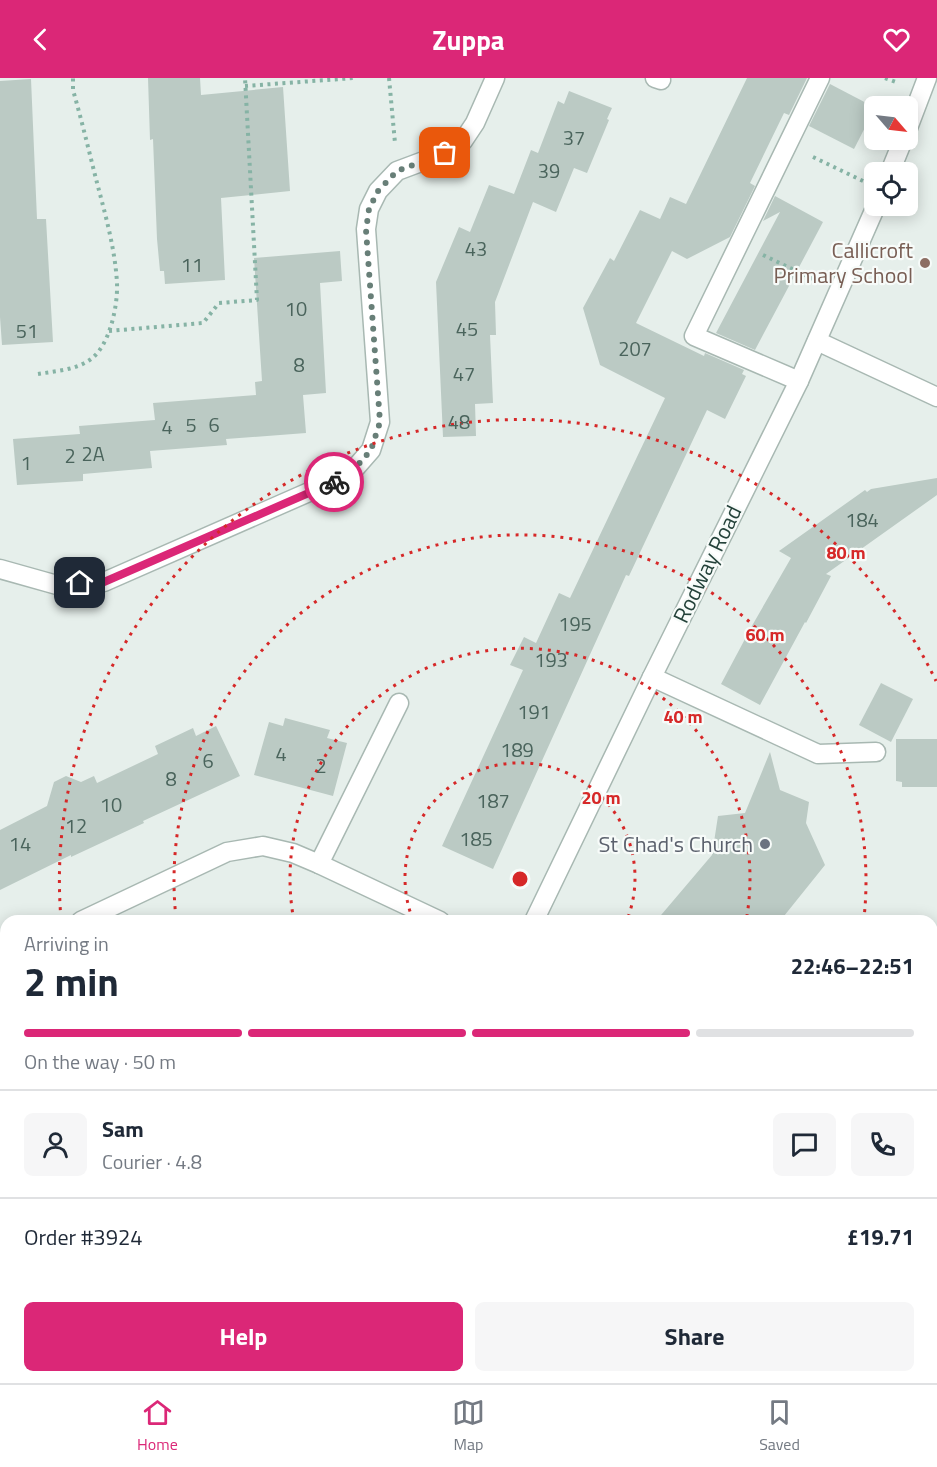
<!DOCTYPE html>
<meta charset="utf-8">
<style>
body{margin:0;font-family:"Titillium Web",sans-serif;background:#f6f6f7;color:#1f2937;height:100vh;display:flex;flex-direction:column;font-size:22px;white-space:nowrap}
*{box-sizing:border-box;margin:0}
p{font-size:20px;color:#747a83}
.icon{flex:none;width:33px;height:33px;fill:none;stroke:currentColor;stroke-width:2;stroke-linecap:round;stroke-linejoin:round}
.map{position:relative;flex:1;overflow:hidden}
.details{position:absolute;left:0px;top:837px;width:938px;height:468px;display:flex;flex-direction:column;background:#fff;border-radius:18px 18px 0 0;box-shadow:0 3px 15px #0003}
.details>*{flex:none}
.needle{width:39px;rotate:118deg}
.tools{position:absolute;left:864px;top:18px;display:grid;gap:12px}
.tools a{display:grid;place-items:center;width:54px;height:54px;border-radius:9px;background:#fff;box-shadow:0 3px 15px #0003;font-size:30px}
.pin{position:absolute;display:grid;place-items:center;width:51px;height:51px;color:#fff;margin:-26px;border-radius:12px;box-shadow:0 3px 9px #0006}
.courier{position:absolute;display:grid;place-items:center;width:60px;height:60px;margin:-30px;border:4px solid #db2777;border-radius:50%;background:#fff;color:#222;box-shadow:0 2px 8px #0007}
.summary em{font-style:normal;font-weight:700}
.summary div{display:flex;flex-direction:column-reverse}
.summary{display:flex;align-items:center;justify-content:space-between;height:102px;padding:0 24px}
h1{font-size:39px;font-weight:700;line-height:45px}
.bar{display:grid;grid-template-columns:repeat(4,1fr);gap:9px 6px;align-content:center;height:72px;padding:0 24px}
.bar i{height:8px;border-radius:4px;background:#e0e1e3}
.bar .active{background:#db2777}
.bar p{grid-column:span 4}
.line{display:flex;align-items:center;gap:15px;padding:0 24px;border-top:2px solid #e0e1e3}
.line div{flex:1}
.round{display:grid;place-items:center;flex:none;width:63px;height:63px;border-radius:9px;background:#f6f6f7}
.primary-button{display:flex;gap:12px;margin-top:auto;padding:12px 24px}
.primary-button a{flex:1;height:69px;border-radius:9px;background:#db2777;color:#fff;font-size:24px;font-weight:700;line-height:69px;text-align:center}
.primary-button a+a{background:#f6f6f7;color:#1f2937}
header{display:flex;justify-content:space-between;align-items:center;height:78px;padding:0 24px;background:#db2777;color:#fff;font-size:27px;font-weight:700}
.tab-bar{display:flex;justify-content:space-around;align-items:center;height:84px;border-top:2px solid #e0e1e3;background:#fff;font-size:16px;color:#747a83}
.tab-bar a{display:grid;justify-items:center;gap:3px}
.tab-bar .active{color:#db2777}
.map>svg:first-child{display:block}
.green{fill:#bfe0c8}
.building{fill:#bbcac4}
.lines{fill:none;stroke-linecap:round;stroke-linejoin:round}
.minor-casing{stroke:#a8b8b2;stroke-width:21}
.path{stroke:#86b3a5;stroke-width:4;stroke-dasharray:3 4.5;stroke-linecap:butt}
.minor{stroke:#fff;stroke-width:18}
.done{stroke:#687f78;stroke-width:6;stroke-dasharray:0 10.8}
.route{stroke:#db2777;stroke-width:8}
.ring{fill:none;stroke:#d62828;stroke-width:3;stroke-dasharray:3 6}
.education-dot{fill:#8d6e63;stroke:#f7fbf9;stroke-width:2}
.worship-dot{fill:#6b7280;stroke:#f7fbf9;stroke-width:2}
.labels{text-anchor:middle;dominant-baseline:central;stroke-width:4.5;stroke-linejoin:round;paint-order:stroke}
.number-label{font-size:20px;fill:#4a645c}
.education-label{font-size:22px;fill:#785e54;stroke:#f7fbf9;text-anchor:end}
.street-label{font-size:22px;fill:#24423a;stroke:#f7fbf9}
.worship-label{font-size:22px;fill:#5b616d;stroke:#f7fbf9;text-anchor:end}
.centre{fill:#d62828;stroke:#f7fbf9;stroke-width:3}
.ring-label{font-size:18px;text-anchor:middle;font-weight:bold;fill:#d62828;stroke:#f7fbf9;stroke-width:4.5;stroke-linejoin:round;paint-order:stroke}
</style>
<header><svg class="icon" aria-label="back" viewBox="0 0 24 24"><path d="M15 5l-7 7 7 7"/></svg>Zuppa<svg class="icon" aria-label="heart" viewBox="0 0 24 24"><path d="M12 20l-8-8c-3-5 5-10 8-4 3-6 11-1 8 4z"/></svg></header>
<div class="map">
<svg width="937" height="1305" viewBox="0 0 937 1305">
<rect width="100%" height="100%" fill="#e6efeb"/>
<polygon class="green" points="937,986 937,1022 932,1017 932,991"/>
<g class="building">
<polygon points="148,0 200,0 201,17 283,9 290,113 221,120 225,202 165,206 164,193 160,193 157,161 153,61 150,62"/>
<polygon points="747,0 807,0 789,37 784,35 750,105 755,108 730,159 687,181 672,173 636,245 704,278 705,275 744,292 742,296 746,298 725,341 707,332 629,498 626,497 493,791 442,768 523,592 510,587 524,559 536,565 559,515 570,520 665,320 600,287 583,230 610,180 614,183 640,132 660,141 670,119 686,126"/>
<polygon points="31,1 37,141 46,141 53,264 2,267 0,239 0,3"/>
<polygon points="830,6 874,29 874,32 854,71 809,48"/>
<polygon points="569,13 612,30 607,41 609,42 587,95 574,90 556,134 533,124 495,224 496,257 490,257 493,325 475,326 476,358 443,359 436,204 459,149 470,154 489,107 514,116 531,72 538,75 558,23 564,26"/>
<polygon points="775,118 823,144 755,272 716,255 780,134 763,143"/>
<polygon points="340,173 342,203 320,205 326,315 303,317 306,355 226,361 227,367 150,373 152,390 83,396 83,403 17,407 13,361 80,356 79,348 155,342 153,325 256,317 255,304 262,303 254,180"/>
<polygon points="937,400 937,417 826,496 831,498 806,545 805,544 760,627 721,606 753,546 791,480 779,473 865,412 867,414 871,411"/>
<polygon points="881,605 913,621 891,664 859,647"/>
<polygon points="285,640 330,652 327,660 347,665 333,718 254,697 269,644 283,648"/>
<polygon points="216,648 240,698 143,743 144,745 71,779 71,777 0,812 0,752 47,728 54,704 66,698 81,704 94,698 97,705 158,676 155,668 193,650 196,658"/>
<polygon points="896,661 937,661 937,709 902,709 902,704 896,703"/>
<polygon points="770,674 780,712 809,724 806,745 825,787 780,843 656,843 712,777 718,738 745,735"/>
</g>
<g class="lines">
<g class="minor-casing">
<g id="minor">
<polyline points="655,0 661,2"/>
<polyline points="908,50 927,0"/>
<polyline points="890,94 903,62"/>
<polyline points="817,263 937,319"/>
<polyline points="799,303 694,258 820,0"/>
<polyline points="0,491 57,507 104,504 350,396 371,372 380,344 366,151 369,131 378,113 397,93 445,75 463,63 475,45 495,0"/>
<polyline points="652,599 818,676 876,674"/>
<polyline points="319,786 399,625"/>
<polyline points="81,843 227,774 263,768 293,775 319,786 440,843"/>
<polyline points="534,843 652,599 799,303 876,128"/>
<polyline points="0,881 6,879"/>
<polyline points="932,1252 937,1247"/>
<polyline points="372,1305 374,1299"/>
<polyline points="875,1305 881,1299"/>
</g>
</g>
<g class="path">
<polyline points="389,0 395,65"/>
<polyline points="885,0 896,4"/>
<polyline points="245,8 354,0"/>
<polyline points="813,79 863,103"/>
<polyline points="763,177 813,201"/>
<polyline points="109,253 203,245 219,225 257,222 245,0"/>
<path d="M38 296C56 293 76 292 91 281 110 267 118 227 117 205 115 169 104 132 95 97 88 69 81 40 73 12V0"/>
<polyline points="932,984 937,978"/>
<polyline points="932,1023 937,1029"/>
</g>
<use href="#minor" class="minor"/>
</g>
<g class="lines">
<polyline class="done" points="334,404 350,396 371,372 380,344 366,152 369,131 378,113 397,93 445,75"/>
<polyline class="route" points="80,505 104,504 334,404"/>
</g>
<g class="ring">
<path d="M413 842A115 115 0 1 1 627 842"/>
<path d="M294 843A230 230 0 1 1 746 843"/>
<path d="M176 840A346 346 0 1 1 864 840"/>
<path d="M61 841A461 461 0 0 1 936 603"/>
</g>
<circle class="education-dot" cx="925" cy="185" r="6"/>
<circle class="worship-dot" cx="765" cy="766" r="6"/>
<g class="labels">
<g class="number-label">
<text x="574" y="59">37</text>
<text x="549" y="92">39</text>
<text x="476" y="170">43</text>
<text x="192" y="186">11</text>
<text x="296" y="230">10</text>
<text x="467" y="250">45</text>
<text x="27" y="252">51</text>
<text x="635" y="270">207</text>
<text x="299" y="286">8</text>
<text x="464" y="295">47</text>
<text x="459" y="343">48</text>
<text x="191" y="346">5</text>
<text x="214" y="346">6</text>
<text x="167" y="348">4</text>
<text x="93" y="375">2A</text>
<text x="70" y="377">2</text>
<text x="26" y="384">1</text>
<text x="862" y="441">184</text>
<text x="575" y="545">195</text>
<text x="551" y="581">193</text>
<text x="534" y="633">191</text>
<text x="517" y="671">189</text>
<text x="281" y="675">4</text>
<text x="208" y="682">6</text>
<text x="321" y="687">2</text>
<text x="171" y="700">8</text>
<text x="493" y="722">187</text>
<text x="111" y="726">10</text>
<text x="76" y="747">12</text>
<text x="476" y="760">185</text>
<text x="20" y="765">14</text>
</g>
<g class="education-label">
<text x="913" y="172">Callicroft<tspan x="913" dy="25">Primary School</tspan></text>
</g>
<g class="street-label">
<text transform="translate(707 486) rotate(-64)">Rodway Road</text>
</g>
<g class="worship-label">
<text x="753" y="766">St Chad's Church</text>
</g>
</g>
<circle cx="520" cy="801" r="9" class="centre"/>
<g class="ring-label">
<text x="846" y="481">80 m</text>
<text x="765" y="563">60 m</text>
<text x="683" y="645">40 m</text>
<text x="601" y="726">20 m</text>
</g>
</svg>
<div class="tools">
<a><svg class="needle" viewBox="-14 -14 28 28"><path d="M0-13l5 13h-10z" fill="#e53935"/><path d="M0 13l5-13h-10z" fill="#747a83"/></svg></a>
<a><svg class="icon" aria-label="locate" viewBox="0 0 24 24"><circle cx="12" cy="12" r="6"/><path d="M12 2v4M12 18v4M2 12h4M18 12h4"/></svg></a>
</div>
<div class="pin" style="left:445px;top:75px;background:#ea580c"><svg class="icon" aria-label="bag" viewBox="0 0 24 24"><path d="M5 8h14l-1 12H6zM9 8a3 3 0 0 1 6 0"/></svg></div>
<div class="pin" style="left:80px;top:505px;background:#1f2937"><svg class="icon" aria-label="home" viewBox="0 0 24 24"><path d="M3 11l9-7 9 7M6 9v11h12V9"/></svg></div>
<div class="courier" style="left:334px;top:404px"><svg class="icon" aria-label="bike" viewBox="0 0 24 24"><circle cx="6" cy="16" r="4"/><circle cx="18" cy="16" r="4"/><path d="M6 16l4-8h5l3 8M10 8l3 8H6M13 5h3"/></svg></div>
<section class="details">
<div class="summary"><div><h1>2 min</h1><p>Arriving in</p></div><em>22:46–22:51</em></div>
<div class="bar"><i class="active"></i><i class="active"></i><i class="active"></i><i></i><p>On the way · 50 m</p></div>
<div class="line" style="height:108px"><a class="round"><svg class="icon" aria-label="person" viewBox="0 0 24 24"><circle cx="12" cy="8" r="4"/><path d="M4 21q1-7 8-7t8 7"/></svg></a><div><b>Sam</b><p>Courier · 4.8</p></div><a class="round"><svg class="icon" aria-label="chat" viewBox="0 0 24 24"><path d="M4 5h16v11H9l-5 4z"/></svg></a><a class="round"><svg class="icon" aria-label="phone" viewBox="0 0 24 24"><path d="M5 4h4l2 5-3 2q2 4 5 5l2-3 5 2v4C11 20 4 13 5 4z"/></svg></a></div>
<div class="line" style="height:78px"><div>Order #3924</div><b>£19.71</b></div>
<div class="primary-button"><a>Help</a><a>Share</a></div>
</section>
</div>
<nav class="tab-bar">
<a class="active"><svg class="icon" aria-label="home" viewBox="0 0 24 24"><path d="M3 11l9-7 9 7M6 9v11h12V9"/></svg>Home</a>
<a><svg class="icon" aria-label="map" viewBox="0 0 24 24"><path d="M3 6l6-2 6 2 6-2v14l-6 2-6-2-6 2zM9 4v14M15 6v14"/></svg>Map</a>
<a><svg class="icon" aria-label="saved" viewBox="0 0 24 24"><path d="M7 4h10v16l-5-4-5 4z"/></svg>Saved</a>
</nav>
